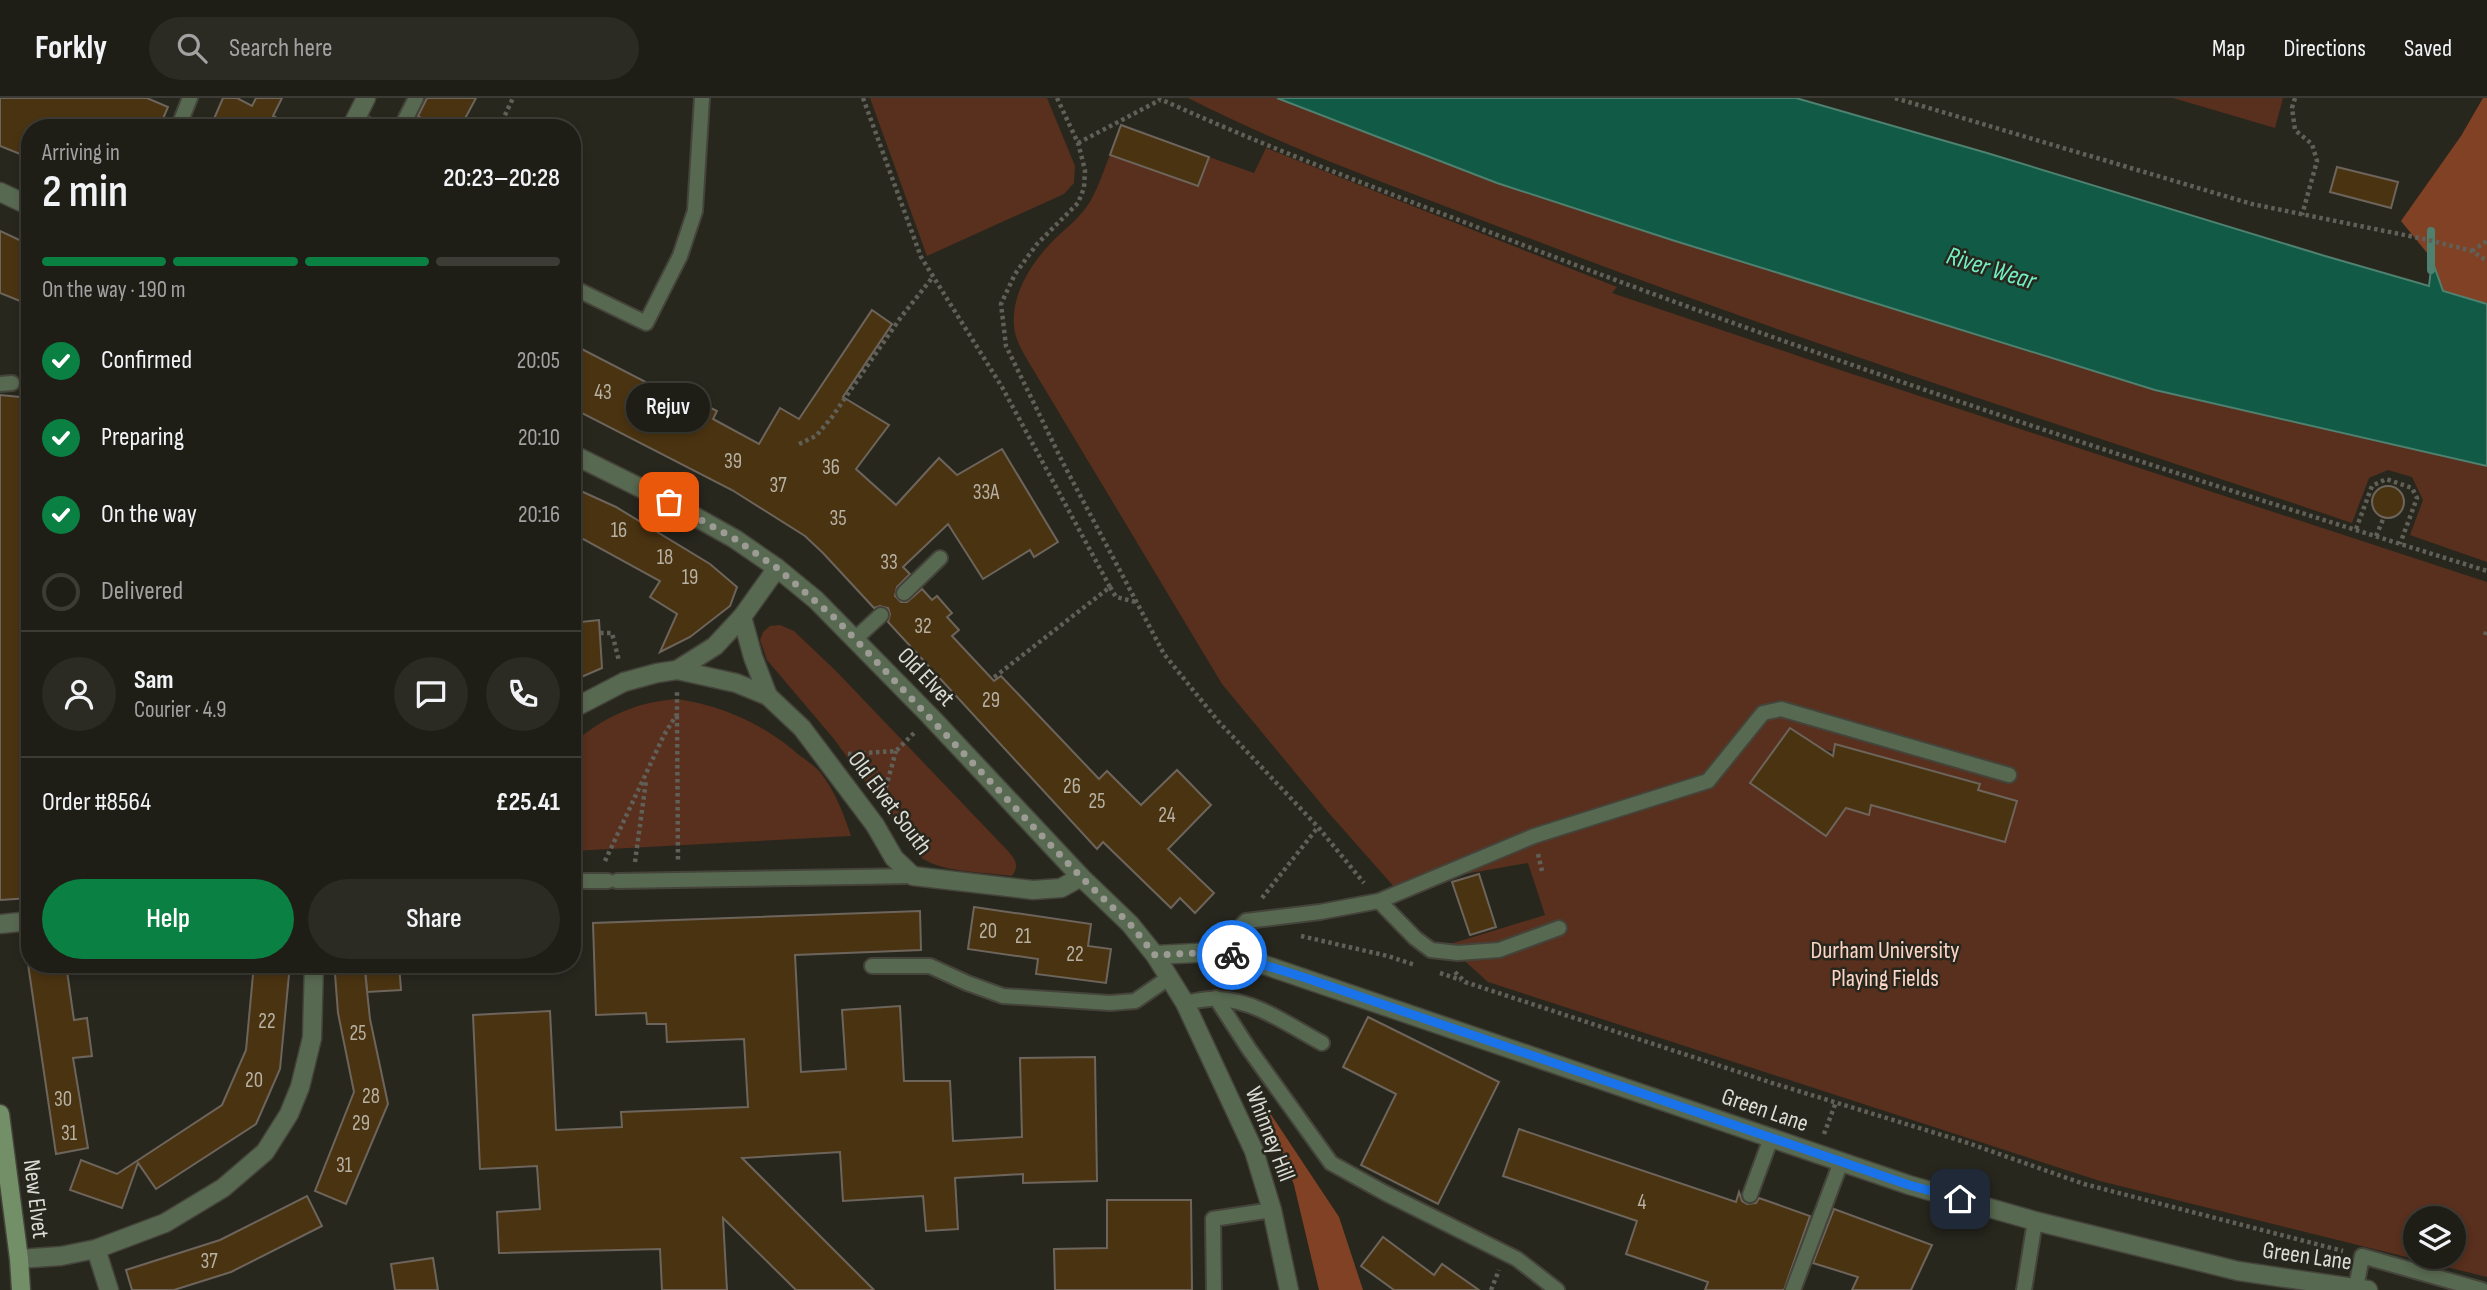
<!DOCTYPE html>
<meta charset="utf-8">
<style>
body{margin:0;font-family:"Sofia Sans Condensed",sans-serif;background:#2b2a23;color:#f1f3f6;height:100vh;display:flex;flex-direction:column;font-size:26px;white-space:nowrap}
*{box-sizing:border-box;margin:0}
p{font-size:23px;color:#a1a2a1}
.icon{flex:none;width:38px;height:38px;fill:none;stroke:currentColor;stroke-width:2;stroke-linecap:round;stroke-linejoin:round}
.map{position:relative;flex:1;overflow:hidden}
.sheet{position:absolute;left:21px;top:21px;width:560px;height:854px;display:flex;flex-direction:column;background:#1e1d16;border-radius:28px;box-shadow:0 4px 10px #0003,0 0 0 2px #3c3b35}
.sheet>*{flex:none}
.fabs{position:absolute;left:2403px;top:1108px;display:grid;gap:14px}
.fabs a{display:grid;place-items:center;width:63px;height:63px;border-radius:50%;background:#1e1d16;box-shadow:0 4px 10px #0003,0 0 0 2px #3c3b35;font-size:35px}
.pin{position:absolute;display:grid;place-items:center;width:60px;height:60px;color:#fff;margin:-30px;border-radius:14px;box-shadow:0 4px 10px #0006}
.courier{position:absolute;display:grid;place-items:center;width:70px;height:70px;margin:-35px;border:5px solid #1a73e8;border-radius:50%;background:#fff;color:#222;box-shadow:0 2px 9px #0007}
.bubble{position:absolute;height:49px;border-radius:24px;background:#1e1d16;box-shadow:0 4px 10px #0003,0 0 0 2px #3c3b35;font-size:23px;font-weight:600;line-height:49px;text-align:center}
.headline em{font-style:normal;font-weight:600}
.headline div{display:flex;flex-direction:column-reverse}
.headline{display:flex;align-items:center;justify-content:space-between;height:119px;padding:0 21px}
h1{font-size:46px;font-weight:600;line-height:52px}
.bar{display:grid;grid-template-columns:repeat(4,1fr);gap:10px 7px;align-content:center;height:84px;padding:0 21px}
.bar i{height:9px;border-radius:5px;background:#3c3b35}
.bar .active{background:#0b8043}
.bar p{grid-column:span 4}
.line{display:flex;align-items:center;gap:18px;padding:0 21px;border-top:2px solid #3c3b35}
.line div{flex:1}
.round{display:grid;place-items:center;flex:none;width:74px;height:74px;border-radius:37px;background:#2b2a23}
ol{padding:0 21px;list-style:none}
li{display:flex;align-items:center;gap:21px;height:77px}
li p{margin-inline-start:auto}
li .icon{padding:7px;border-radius:50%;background:#0b8043;color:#fff;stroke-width:4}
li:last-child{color:#a1a2a1}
li i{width:38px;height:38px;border:4px solid #3c3b35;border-radius:50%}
.primary-button{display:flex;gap:14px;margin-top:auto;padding:14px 21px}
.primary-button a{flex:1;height:80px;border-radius:42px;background:#0b8043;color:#fff;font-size:28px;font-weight:600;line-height:80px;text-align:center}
.primary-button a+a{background:#2b2a23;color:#f1f3f6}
header{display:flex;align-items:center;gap:42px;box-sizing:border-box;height:98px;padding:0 35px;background:#1e1d16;border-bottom:2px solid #3c3b35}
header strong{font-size:33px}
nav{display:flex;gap:38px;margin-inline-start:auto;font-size:24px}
.search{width:490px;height:63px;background:#2b2a23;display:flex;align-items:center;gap:18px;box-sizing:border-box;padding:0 24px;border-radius:38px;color:#a1a2a1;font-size:26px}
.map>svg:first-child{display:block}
.green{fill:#592f1d;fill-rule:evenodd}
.forest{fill:#814125}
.water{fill:#115a45;stroke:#4e8170;stroke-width:2}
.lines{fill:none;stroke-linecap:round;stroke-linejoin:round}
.stream{stroke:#4e8170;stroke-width:8}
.building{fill:#4a3311;stroke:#6d655c;stroke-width:2}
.lane-casing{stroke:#45443b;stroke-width:18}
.street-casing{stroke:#45443b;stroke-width:21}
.secondary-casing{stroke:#45443b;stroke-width:21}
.path{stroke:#606058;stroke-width:4.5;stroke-dasharray:3.5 3.5;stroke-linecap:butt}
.lane{stroke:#586951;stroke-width:14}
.street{stroke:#586951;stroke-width:18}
.secondary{stroke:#728f67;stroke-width:18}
.done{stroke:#9c9c95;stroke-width:7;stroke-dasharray:0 12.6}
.route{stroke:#1a73e8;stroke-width:9}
.labels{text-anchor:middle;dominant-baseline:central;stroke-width:5;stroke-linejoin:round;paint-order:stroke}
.number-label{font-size:21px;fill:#b7b1a4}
.street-label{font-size:24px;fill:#dbdbd5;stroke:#28271e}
.park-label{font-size:24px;fill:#fed5c5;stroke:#28271e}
.water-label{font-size:26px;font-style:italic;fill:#72eec3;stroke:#28271e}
</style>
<header>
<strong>Forkly</strong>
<div class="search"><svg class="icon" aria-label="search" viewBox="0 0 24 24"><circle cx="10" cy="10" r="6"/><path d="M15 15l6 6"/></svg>Search here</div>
<nav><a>Map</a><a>Directions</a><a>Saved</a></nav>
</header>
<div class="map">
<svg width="2487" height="1192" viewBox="0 0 2487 1192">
<rect width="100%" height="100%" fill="#28271e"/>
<g class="green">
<polygon points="870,0 1047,0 1075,68 1074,85 1064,96 927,158"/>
<path d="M1188 0H1277L1497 85 1672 142 2155 292 2487 368V464L2410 437 2423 402 2412 379 2388 372 2369 380 2352 425C2070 330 1788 240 1510 133 1402 91 1292 53 1188 0Z"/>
<polygon points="2173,0 2283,0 2275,30"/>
<path d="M1266 50 1617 189 1612 195 1828 268 2487 484V1179L2100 1083 1488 884 1447 847 1545 817 1528 765 1459 777 1404 800 1327 713 1222 586 1031 268C1024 256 1015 242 1014 228 1011 198 1030 167 1050 146 1064 131 1081 120 1091 102 1099 88 1104 71 1110 57L1198 88 1209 59 1254 75ZM1790 630 1820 650 1834 654 1836 646 1980 685 1978 692 2017 702 2005 744 1871 707 1869 717 1846 710 1826 738 1750 685ZM2415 1120H2454V1158H2415Z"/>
<path d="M780 527 794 533 837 574 1007 752C1015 761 1020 767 1012 778 985 774 942 775 920 759L834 641 767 562 760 542 763 534 770 528Z"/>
<path d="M677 601C723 608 764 626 799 657 806 662 815 668 820 674 835 693 844 716 851 738L572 753V647C602 619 636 604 677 601Z"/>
</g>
<g class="forest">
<polygon points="2483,0 2487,0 2487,206 2443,194 2432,161 2401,123 2461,38"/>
<polygon points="1266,1009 1339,1119 1363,1192 1319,1192 1294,1087"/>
</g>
<polygon class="water" points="1277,0 1796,0 1987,55 2325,158 2429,188 2432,162 2443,193 2487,206 2487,368 2155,292 1672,142 1497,85"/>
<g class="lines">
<polyline class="stream" points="2431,133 2431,172"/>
</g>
<g class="building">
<polygon points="0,0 147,0 168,9 159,30 30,30 30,60 0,48"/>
<polygon points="223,0 237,0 252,8 256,0 282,0 273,18 297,30 210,30"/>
<polygon points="427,0 476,0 460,30 439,30 418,18"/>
<polygon points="1121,27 1209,59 1198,88 1110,57"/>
<polygon points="2337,69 2398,84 2391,110 2330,94"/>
<polygon points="0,133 30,147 30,207 0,195"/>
<polygon points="872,212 892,226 843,299 889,327 856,371 896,407 939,360 957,377 1002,351 1058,444 1034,459 1030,452 983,481 948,426 903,469 910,476 897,489 895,498 901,504 907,504 922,491 932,502 937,498 952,515 947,519 959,532 952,538 994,583 1001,578 1099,681 1107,673 1141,707 1177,672 1211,707 1168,751 1214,795 1195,815 1180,800 1171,810 1103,744 1097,751 888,524 890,516 888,510 880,508 874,510 823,455 805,438 732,392 572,310 572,246 659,291 662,286 717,313 713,321 759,346 780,310 799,321"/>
<polygon points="0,297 30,300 30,800 0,802"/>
<circle cx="2388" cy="404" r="16"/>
<polygon points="572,389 616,409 710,466 737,489 730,508 690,539 660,554 677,516 650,499 660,483 572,435"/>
<polygon points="599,522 602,570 579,580 578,565 572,566 572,525"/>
<polygon points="1790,630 1833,658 1835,646 1980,686 1978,692 2017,703 2005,744 1871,707 1869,717 1846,710 1826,738 1750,685"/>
<polygon points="1479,776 1496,829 1470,837 1452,784"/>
<polygon points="974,809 1091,826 1088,848 1111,851 1106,885 1036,876 1038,861 968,851"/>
<polygon points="920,813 921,852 795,857 801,974 846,971 842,912 900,908 904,983 950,983 953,1043 1022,1039 1020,960 1095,959 1097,1083 1023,1085 1023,1076 955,1080 958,1131 926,1133 923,1098 843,1103 840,1054 742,1060 874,1192 796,1192 723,1120 727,1192 662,1192 660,1151 499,1155 497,1114 540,1111 537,1068 480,1071 473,917 550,913 556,1032 622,1029 621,1014 748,1009 744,941 667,944 666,926 647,926 646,915 596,917 593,825"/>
<polygon points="28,866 66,866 74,922 87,920 92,958 73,960 88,1050 56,1056"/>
<polygon points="254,866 290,866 280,971 256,1026 156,1091 138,1065 122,1110 70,1092 81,1062 117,1076 222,1007 246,952"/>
<polygon points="365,866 399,866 401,892 367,894"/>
<polygon points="365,874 370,921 388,1006 346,1106 315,1093 354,994 338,915 335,876"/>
<polygon points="1368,919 1499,984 1438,1106 1361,1067 1396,996 1343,969"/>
<polygon points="1519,1031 1736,1104 1739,1094 1742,1103 1747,1106 1756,1105 1759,1100 1810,1118 1784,1192 1705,1192 1708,1184 1626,1156 1637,1123 1503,1078"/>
<polygon points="307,1098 322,1128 231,1174 174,1192 132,1192 126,1172 220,1142"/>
<polygon points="1107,1102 1191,1102 1192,1192 1055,1192 1054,1151 1107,1150"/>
<polygon points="1834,1111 1932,1147 1911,1192 1852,1192 1858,1179 1813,1165"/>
<polygon points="1383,1139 1434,1177 1442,1166 1479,1192 1394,1192 1361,1168"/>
<polygon points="433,1160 438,1192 395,1192 391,1166"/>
</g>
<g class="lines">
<g class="lane-casing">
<g id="lane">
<polyline points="356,20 373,30"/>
<polyline points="178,30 190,0"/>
<polyline points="401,30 416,0"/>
<polyline points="572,189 646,225 680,158 695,113 702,0"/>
<polyline points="0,286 12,285"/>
<polyline points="904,495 940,460"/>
<polyline points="855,541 881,517"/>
<polyline points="572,783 608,783"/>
<polyline points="617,783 913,778"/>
<polyline points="1379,803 1415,840 1431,852 1458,855 1499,852 1559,830"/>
<polyline points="1216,854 1246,823 1320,814 1379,803 1534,738 1708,683 1763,615 1781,611 2009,677"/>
<polyline points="872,868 930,868 967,885 1003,898 1110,905 1135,903 1170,879"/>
<polyline points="1216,900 1249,951 1331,1065 1385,1095 1517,1161 1557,1192"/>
<path d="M1185 905C1196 903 1207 900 1218 901 1255 902 1290 928 1322 945"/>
<polyline points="1750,1097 1771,1040"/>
<polyline points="2356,1190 2362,1158 2482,1192"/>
<polyline points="1214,1192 1213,1121 1272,1112"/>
<polyline points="1793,1192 1841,1064"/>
<polyline points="2024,1192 2035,1123"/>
</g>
</g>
<g class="street-casing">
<g id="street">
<polyline points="351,30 366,0"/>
<polyline points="0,94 30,108"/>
<polyline points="572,356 669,404 735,441 777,470 816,502 930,618 1081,779 1130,826 1155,857 1185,905 1254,1053 1272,1112 1289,1192"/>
<polyline points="742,519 753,559 768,598"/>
<polyline points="677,572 715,548 742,519 777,470"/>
<polyline points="572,611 624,584 657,575 677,572 736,585 768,598 802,630 875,727 894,760 913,778 1033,792 1061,790 1081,779"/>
<polyline points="0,826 30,823"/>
<polyline points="1155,857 1216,854 1244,860 1909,1087 2035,1123 2238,1173 2368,1192"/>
<polyline points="96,1151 109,1192"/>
<polyline points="19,1161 61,1158 96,1151 165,1125 223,1090 265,1054 289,1016 300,989 312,940 314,866"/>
</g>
</g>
<g class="secondary-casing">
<polyline id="secondary" points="0,1016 19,1161 21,1192"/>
</g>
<g class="path">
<polyline points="863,0 921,159 1002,289 1110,489 992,581"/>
<polyline points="1057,0 1078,45 1085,72 1084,90 1078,105 1037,146 1015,176 1001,206 1006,248 1063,365 1164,556 1218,623 1318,729 1364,785"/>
<path d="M1158 0C1261 47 1368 87 1474 128 1806 258 2146 367 2487 473"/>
<polyline points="1895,0 2252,106 2429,142 2472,153 2487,163"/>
<polyline points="2295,0 2292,10 2295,32 2312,46 2317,63 2302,117"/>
<polyline points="499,30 513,0"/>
<polyline points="1078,45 1160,2"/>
<polyline points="2472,153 2487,143"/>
<polyline points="799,346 816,338 832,319 901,219 932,180"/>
<polyline points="2356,431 2372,388 2386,381 2412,390 2417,400 2400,446"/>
<polyline points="2376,438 2384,419"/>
<polyline points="1110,489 1116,499 1136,504"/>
<polyline points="600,535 612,535 619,563"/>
<polyline points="2485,537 2487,530"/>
<polyline points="677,618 678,763"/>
<polyline points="848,656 896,653 915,634"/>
<polyline points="882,703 896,653"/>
<polyline points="1538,756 1542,773"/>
<polyline points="605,763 664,637 677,616 677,592"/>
<polyline points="635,764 646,683"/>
<polyline points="1262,800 1318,729"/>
<polyline points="1301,838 1388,858 1415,867"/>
<polyline points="1455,874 1465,884 1769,984 1968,1045 2084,1086 2343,1153"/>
<polyline points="1440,875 1461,882"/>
<polyline points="1824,1036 1836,1004"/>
<polyline points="1491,1192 1499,1172"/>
</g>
<use href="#lane" class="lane"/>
<use href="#street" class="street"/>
<use href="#secondary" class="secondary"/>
</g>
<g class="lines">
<polyline class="done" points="669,404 735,441 777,470 836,521 1081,779 1130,826 1155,857 1216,854 1232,857"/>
<polyline class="route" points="1232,857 1306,880 1909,1087 1960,1101"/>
</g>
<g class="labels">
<g class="number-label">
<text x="603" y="294">43</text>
<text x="733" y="363">39</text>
<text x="831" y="369">36</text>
<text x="778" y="387">37</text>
<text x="986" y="394">33A</text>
<text x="838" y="420">35</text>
<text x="619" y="432">16</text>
<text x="665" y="459">18</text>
<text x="889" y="464">33</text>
<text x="690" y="479">19</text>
<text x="923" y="528">32</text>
<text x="991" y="602">29</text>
<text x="1072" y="688">26</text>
<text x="1097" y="703">25</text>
<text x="1167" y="717">24</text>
<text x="988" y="833">20</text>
<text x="1023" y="838">21</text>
<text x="1075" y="856">22</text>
<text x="267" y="923">22</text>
<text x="358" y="935">25</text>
<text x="254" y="982">20</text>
<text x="371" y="998">28</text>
<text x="63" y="1001">30</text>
<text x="361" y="1025">29</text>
<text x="69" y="1035">31</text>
<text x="344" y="1067">31</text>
<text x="1642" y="1104">4</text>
<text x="209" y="1163">37</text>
</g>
<g class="street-label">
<text transform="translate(926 579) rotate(46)">Old Elvet</text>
<text transform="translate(890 705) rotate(53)">Old Elvet South</text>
<text transform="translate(1765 1012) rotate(19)">Green Lane</text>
<text transform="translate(1270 1036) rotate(69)">Whinney Hill</text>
<text transform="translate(36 1101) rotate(83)">New Elvet</text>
<text transform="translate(2307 1158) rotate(8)">Green Lane</text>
</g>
<g class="park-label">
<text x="1885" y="852">Durham University<tspan x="1885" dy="28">Playing Fields</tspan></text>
</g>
<g class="water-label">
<text transform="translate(1991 171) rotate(17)">River Wear</text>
</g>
</g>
</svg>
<div class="fabs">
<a><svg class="icon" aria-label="layers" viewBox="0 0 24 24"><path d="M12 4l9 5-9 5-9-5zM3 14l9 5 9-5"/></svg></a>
</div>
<div class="pin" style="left:669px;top:404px;background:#ea580c"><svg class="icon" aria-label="bag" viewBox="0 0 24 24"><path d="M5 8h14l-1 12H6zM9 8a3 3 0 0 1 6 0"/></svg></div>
<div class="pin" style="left:1960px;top:1101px;background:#1f2937"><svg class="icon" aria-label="home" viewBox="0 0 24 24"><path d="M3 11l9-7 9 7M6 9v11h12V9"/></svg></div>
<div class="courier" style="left:1232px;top:857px"><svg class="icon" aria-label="bike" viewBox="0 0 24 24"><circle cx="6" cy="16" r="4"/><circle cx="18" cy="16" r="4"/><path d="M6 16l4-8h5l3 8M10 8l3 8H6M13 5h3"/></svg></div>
<div class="bubble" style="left:626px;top:285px;width:84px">Rejuv</div>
<section class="sheet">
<div class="headline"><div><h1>2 min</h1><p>Arriving in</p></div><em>20:23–20:28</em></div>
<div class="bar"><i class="active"></i><i class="active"></i><i class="active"></i><i></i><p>On the way · 190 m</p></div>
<ol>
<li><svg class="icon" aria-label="check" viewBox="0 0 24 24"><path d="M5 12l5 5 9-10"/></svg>Confirmed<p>20:05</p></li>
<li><svg class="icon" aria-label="check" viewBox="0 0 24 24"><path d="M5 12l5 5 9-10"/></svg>Preparing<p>20:10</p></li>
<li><svg class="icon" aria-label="check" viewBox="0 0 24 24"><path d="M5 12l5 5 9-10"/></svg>On the way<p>20:16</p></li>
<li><i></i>Delivered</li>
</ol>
<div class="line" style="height:126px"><a class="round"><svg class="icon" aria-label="person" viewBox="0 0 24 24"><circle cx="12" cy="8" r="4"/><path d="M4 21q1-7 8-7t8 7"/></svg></a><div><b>Sam</b><p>Courier · 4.9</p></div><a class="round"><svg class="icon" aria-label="chat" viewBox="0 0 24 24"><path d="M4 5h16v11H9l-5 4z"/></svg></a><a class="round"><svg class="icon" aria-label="phone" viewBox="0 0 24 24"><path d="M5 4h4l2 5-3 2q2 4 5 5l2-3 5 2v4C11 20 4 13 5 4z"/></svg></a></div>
<div class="line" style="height:91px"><div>Order #8564</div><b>£25.41</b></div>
<div class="primary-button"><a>Help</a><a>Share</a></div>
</section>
</div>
